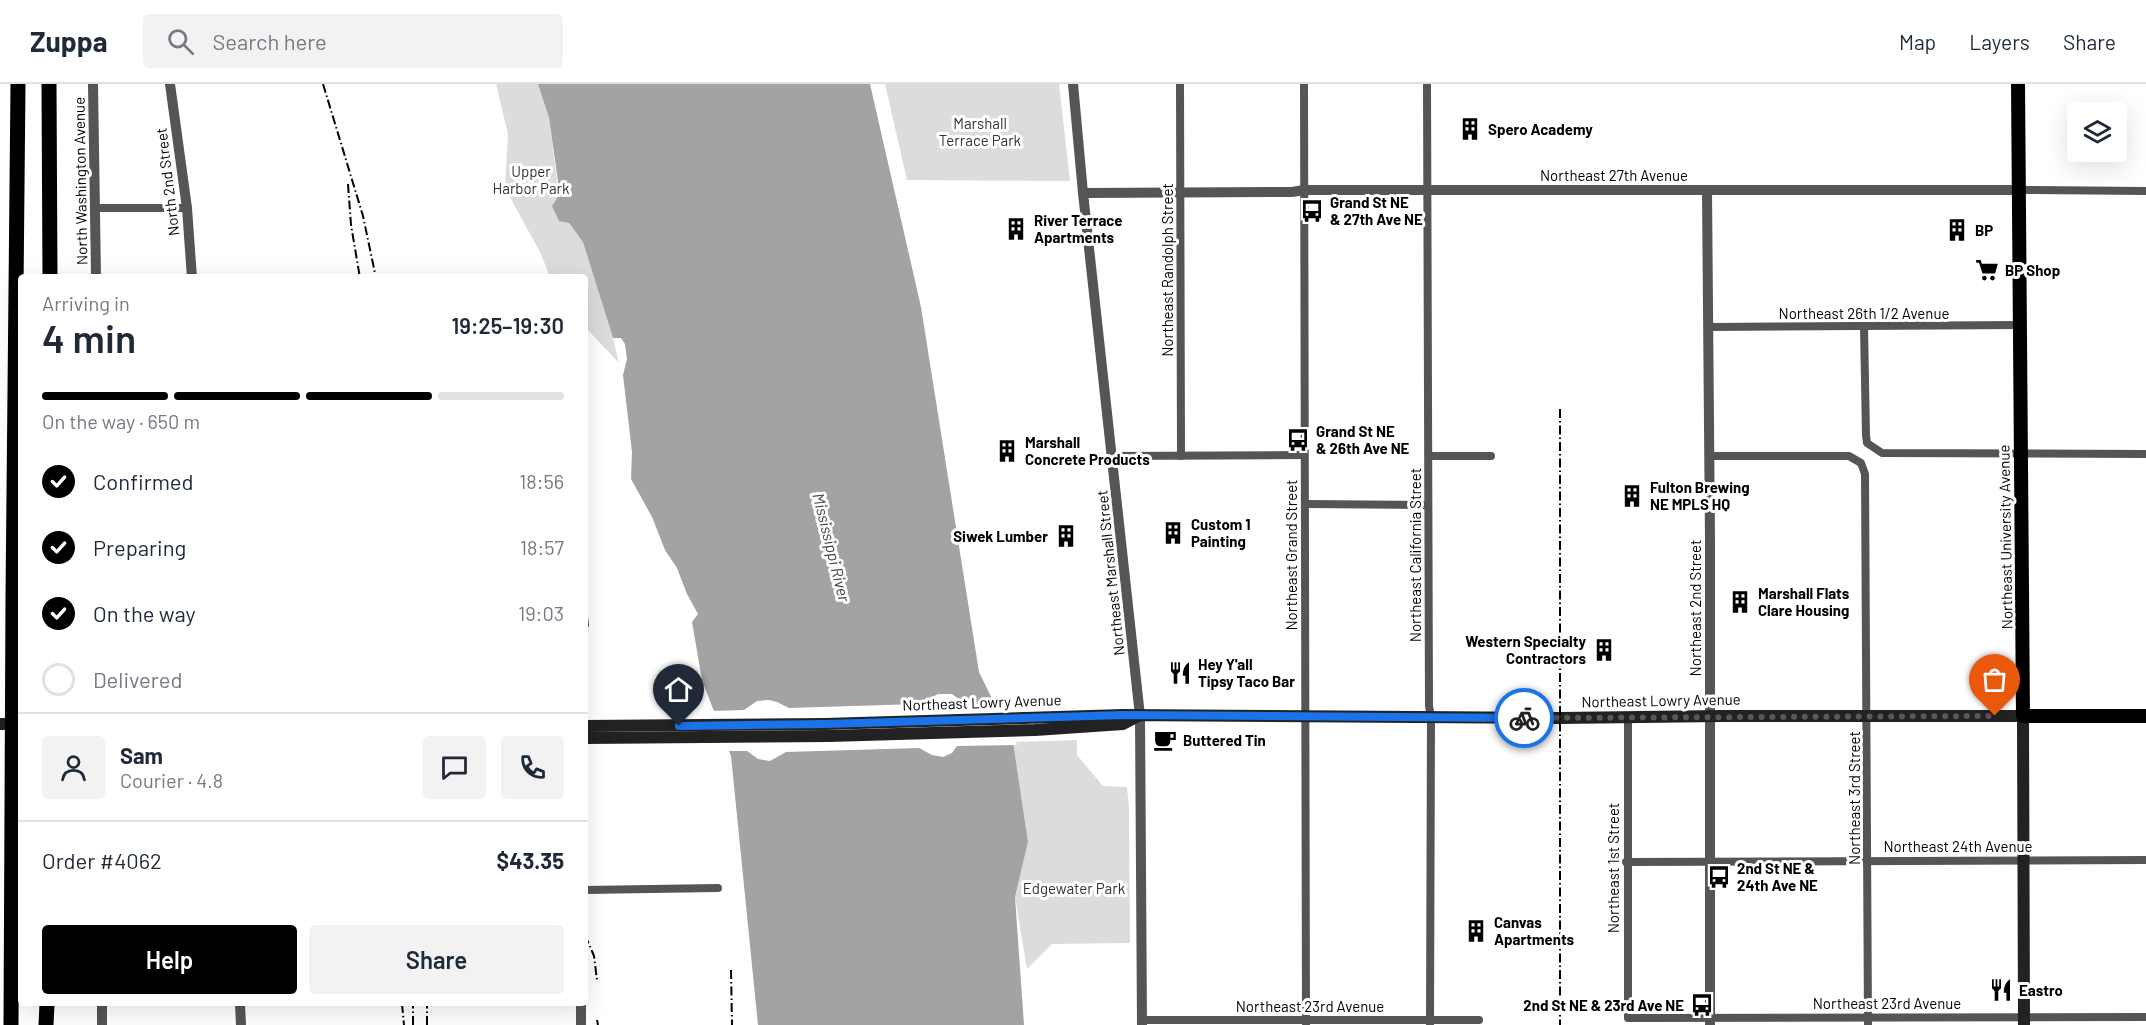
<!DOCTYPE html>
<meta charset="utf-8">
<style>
body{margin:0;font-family:Barlow,sans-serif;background:#f2f2f3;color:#1f2937;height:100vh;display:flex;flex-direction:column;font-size:22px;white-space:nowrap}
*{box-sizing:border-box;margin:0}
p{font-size:20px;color:#747a83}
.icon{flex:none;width:33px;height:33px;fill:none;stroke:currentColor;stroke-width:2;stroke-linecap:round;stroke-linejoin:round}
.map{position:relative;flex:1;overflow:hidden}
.sheet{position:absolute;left:18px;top:190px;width:570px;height:732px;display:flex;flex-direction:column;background:#fff;border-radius:6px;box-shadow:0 6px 24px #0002}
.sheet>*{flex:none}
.tools{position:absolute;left:2067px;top:18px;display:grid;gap:12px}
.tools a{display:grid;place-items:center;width:60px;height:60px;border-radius:6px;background:#fff;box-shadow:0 6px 24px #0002;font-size:30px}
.pin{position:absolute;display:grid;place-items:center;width:51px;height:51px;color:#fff;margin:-62px -26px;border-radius:50% 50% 50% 0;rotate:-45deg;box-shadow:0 0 6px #0007}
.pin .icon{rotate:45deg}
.courier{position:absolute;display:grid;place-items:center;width:60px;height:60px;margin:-30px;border:4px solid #1a73e8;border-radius:50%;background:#fff;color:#222;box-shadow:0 2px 8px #0007}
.overview em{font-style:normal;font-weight:600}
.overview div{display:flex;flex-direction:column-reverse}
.overview{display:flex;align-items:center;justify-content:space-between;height:102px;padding:0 24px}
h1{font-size:39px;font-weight:600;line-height:45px}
.bar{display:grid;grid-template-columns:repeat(4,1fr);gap:9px 6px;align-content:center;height:72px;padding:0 24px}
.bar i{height:8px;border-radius:4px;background:#e0e1e3}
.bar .selected{background:#000}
.bar p{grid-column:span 4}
.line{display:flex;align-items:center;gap:15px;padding:0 24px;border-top:2px solid #e0e1e3}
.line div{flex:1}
.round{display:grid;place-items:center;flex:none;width:63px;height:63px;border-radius:6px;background:#f2f2f3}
ol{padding:0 24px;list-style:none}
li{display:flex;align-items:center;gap:18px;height:66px}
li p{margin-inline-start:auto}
li .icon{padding:6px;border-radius:50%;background:#000;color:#fff;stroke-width:4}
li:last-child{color:#747a83}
li i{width:33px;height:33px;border:3px solid #e0e1e3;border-radius:50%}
.action{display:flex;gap:12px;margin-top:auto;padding:12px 24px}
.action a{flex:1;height:69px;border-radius:6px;background:#000;color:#fff;font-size:24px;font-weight:600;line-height:69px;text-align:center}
.action a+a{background:#f2f2f3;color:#1f2937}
header{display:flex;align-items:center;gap:36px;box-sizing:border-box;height:84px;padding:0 30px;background:#fff;border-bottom:2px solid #e0e1e3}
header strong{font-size:28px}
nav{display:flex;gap:33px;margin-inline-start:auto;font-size:21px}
.search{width:420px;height:54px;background:#f2f2f3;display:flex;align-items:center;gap:15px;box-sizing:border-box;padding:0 21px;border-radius:6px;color:#747a83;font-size:22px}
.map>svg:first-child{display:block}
.green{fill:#dcdcdc}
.water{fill:#a3a3a3}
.pier{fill:#fff}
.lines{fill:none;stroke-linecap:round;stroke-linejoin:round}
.minor{stroke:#555;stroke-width:8}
.tertiary{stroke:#555;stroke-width:10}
.secondary{stroke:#222;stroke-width:12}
.primary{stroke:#000;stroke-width:14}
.motorway{stroke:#000;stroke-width:15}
.rail{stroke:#000;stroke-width:2;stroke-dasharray:9 3 1.5 3;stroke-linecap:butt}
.done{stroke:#595959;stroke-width:6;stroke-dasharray:0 10.8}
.route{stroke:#1a73e8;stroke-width:8}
.labels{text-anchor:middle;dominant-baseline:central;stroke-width:6;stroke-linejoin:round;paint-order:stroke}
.park-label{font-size:15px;fill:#333;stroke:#fff}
.poi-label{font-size:15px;font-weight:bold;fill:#000;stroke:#fff;text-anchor:start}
.street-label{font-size:15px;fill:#000;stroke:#fff}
.water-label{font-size:16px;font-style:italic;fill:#444;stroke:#fff}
</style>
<header>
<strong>Zuppa</strong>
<div class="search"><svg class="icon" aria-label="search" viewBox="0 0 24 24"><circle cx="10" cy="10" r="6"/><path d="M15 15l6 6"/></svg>Search here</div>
<nav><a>Map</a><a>Layers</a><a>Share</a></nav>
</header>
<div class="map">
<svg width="2146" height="941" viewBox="0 0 2146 941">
<rect width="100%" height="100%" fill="#fff"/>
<g class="green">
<polygon points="496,0 538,0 549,34 559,111 552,122 569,139 583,158 613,254 619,279 585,243 585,194 550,193 541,170 505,104 508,50"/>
<polygon points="885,0 1059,0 1070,97 907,96"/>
<polygon points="1077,656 1077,671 1103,702 1127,703 1129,725 1130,859 1052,860 1027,885 1015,813 1028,758 1013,658"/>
</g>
<polygon class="water" points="538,0 870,0 921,223 979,588 1013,658 1028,758 1015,813 1024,941 758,941 731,672 702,596 692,538 698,530 687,510 677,484 665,466 652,433 631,395 632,368 623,291 627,275 625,260 621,254 613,254 583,158 569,139 559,137 552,122 559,111 558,97 549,34"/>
<polygon class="pier" points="938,610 952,610 966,620 998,620 1017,661 957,662 952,669 943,673 932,671 919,664 786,668 770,677 758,675 747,667 726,667 710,627 744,626 757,617 769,616 777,618 789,624 919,620"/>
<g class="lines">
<g class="minor">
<polyline points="1180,0 1181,372"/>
<polyline points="1304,0 1306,941"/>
<polyline points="1427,0 1429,622 1431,633 1430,941"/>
<polyline points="2019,106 2146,107"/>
<polyline points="96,124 187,124"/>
<polyline points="1709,243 2019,241"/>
<polyline points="1864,243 1866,351 1867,359 1882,369 2146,370"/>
<polyline points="1112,372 1304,371"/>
<polyline points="1429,372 1491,372"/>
<polyline points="1710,372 1849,372 1861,379 1865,390 1868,941"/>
<polyline points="1305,420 1428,421"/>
<polyline points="1628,633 1628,934 2146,933"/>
<polyline points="1626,778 2146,776"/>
<polyline points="585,806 718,804"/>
<polyline points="1142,936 1479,936"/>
</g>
<g class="tertiary">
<polyline points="93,0 96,194"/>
<polyline points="170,0 187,124 192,194"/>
<polyline points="1073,0 1083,109 1140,632 1142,941"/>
<polyline points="1707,107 1710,456 1710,941"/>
<polyline points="1083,109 1292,108 1304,106 2019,106"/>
<polyline points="240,920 241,941"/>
<polyline points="102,941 102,920"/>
<polyline points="581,941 581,920"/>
</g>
<g class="secondary">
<polyline points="0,640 21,640"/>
<polyline points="585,642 825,640 1123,631 1559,634 1722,632 2023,632 2024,941"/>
<polyline points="585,654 829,652 1035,646 1123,640 1138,632"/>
</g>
<polyline class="primary" points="2018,0 2023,632 2146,632"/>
<g class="motorway">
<polyline points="49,0 50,194"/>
<polyline points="11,941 13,514 18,0"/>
<polyline points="46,941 47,920"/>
</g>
<g class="rail">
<polyline points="323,0 363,132 376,194"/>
<polyline points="348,100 351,141 360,194"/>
<polyline points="1560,325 1560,941"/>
<polyline points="585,501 588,546"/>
<polyline points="585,851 594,872 597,896"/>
<polyline points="731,886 732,941"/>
<polyline points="402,920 404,941"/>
<polyline points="597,936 598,941"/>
<polyline points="413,941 413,920"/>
<polyline points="427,941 427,920"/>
</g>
</g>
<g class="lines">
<polyline class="done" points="1524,634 1995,632"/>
<polyline class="route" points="679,642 825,640 1123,631 1524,634"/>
</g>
<defs>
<g id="building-bare" transform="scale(1.8)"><path d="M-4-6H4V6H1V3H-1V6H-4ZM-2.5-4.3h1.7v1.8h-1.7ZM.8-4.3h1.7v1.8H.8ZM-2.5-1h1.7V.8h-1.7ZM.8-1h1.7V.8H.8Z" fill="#000" stroke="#fff" stroke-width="2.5" paint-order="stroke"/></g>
<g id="bus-bare" transform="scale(1.8)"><path d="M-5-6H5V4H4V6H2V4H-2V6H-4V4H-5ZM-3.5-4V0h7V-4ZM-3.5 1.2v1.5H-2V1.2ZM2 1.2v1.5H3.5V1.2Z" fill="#000" stroke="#fff" stroke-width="2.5" paint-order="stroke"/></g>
<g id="supermarket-bare" transform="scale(1.8)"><path d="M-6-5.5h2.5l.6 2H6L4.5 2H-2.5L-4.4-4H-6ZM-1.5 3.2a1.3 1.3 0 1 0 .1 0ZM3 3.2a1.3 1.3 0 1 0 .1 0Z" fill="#000" stroke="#fff" stroke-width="2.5" paint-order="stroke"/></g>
<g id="restaurant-bare" transform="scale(1.8)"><path d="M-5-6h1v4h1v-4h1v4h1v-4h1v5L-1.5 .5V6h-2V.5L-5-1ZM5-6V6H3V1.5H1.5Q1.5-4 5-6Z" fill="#000" stroke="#fff" stroke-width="2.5" paint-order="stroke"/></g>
<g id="cafe-bare" transform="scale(1.8)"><path d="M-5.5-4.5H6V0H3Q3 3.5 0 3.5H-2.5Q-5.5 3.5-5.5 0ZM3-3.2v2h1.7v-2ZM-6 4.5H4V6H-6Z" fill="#000" stroke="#fff" stroke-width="2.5" paint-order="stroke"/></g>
</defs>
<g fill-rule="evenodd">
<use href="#building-bare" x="1470" y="45"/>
<use href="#bus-bare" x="1312" y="127"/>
<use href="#building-bare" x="1016" y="145"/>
<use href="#building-bare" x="1957" y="146"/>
<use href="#supermarket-bare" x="1987" y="186"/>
<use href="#bus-bare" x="1298" y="356"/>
<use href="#building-bare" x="1007" y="367"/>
<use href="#building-bare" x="1632" y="412"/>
<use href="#building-bare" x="1173" y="449"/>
<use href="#building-bare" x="1066" y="452"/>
<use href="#building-bare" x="1740" y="518"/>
<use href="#building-bare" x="1604" y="566"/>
<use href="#restaurant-bare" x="1180" y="589"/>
<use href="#cafe-bare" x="1165" y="656"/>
<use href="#bus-bare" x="1719" y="793"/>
<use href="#building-bare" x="1476" y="847"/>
<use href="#restaurant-bare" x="2001" y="906"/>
<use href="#bus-bare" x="1702" y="921"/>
</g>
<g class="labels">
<g class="park-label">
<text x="980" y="39">Marshall<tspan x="980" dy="17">Terrace Park</tspan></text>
<text x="531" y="87">Upper<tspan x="531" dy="17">Harbor Park</tspan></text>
<text x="1074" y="804">Edgewater Park</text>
</g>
<g class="poi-label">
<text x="1488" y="45">Spero Academy</text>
<text x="1330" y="118">Grand St NE<tspan x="1330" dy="17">&amp; 27th Ave NE</tspan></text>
<text x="1034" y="136">River Terrace<tspan x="1034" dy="17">Apartments</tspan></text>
<text x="1975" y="146">BP</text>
<text x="2005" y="186">BP Shop</text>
<text x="1316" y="347">Grand St NE<tspan x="1316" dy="17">&amp; 26th Ave NE</tspan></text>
<text x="1025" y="358">Marshall<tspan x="1025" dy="17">Concrete Products</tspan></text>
<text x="1650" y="403">Fulton Brewing<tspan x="1650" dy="17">NE MPLS HQ</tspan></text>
<text x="1191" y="440">Custom 1<tspan x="1191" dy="17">Painting</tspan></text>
<text x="1048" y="452" text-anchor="end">Siwek Lumber</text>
<text x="1758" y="509">Marshall Flats<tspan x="1758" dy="17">Clare Housing</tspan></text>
<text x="1586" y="557" text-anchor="end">Western Specialty<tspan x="1586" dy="17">Contractors</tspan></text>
<text x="1198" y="580">Hey Y'all<tspan x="1198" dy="17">Tipsy Taco Bar</tspan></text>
<text x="1183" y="656">Buttered Tin</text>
<text x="1737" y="784">2nd St NE &amp;<tspan x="1737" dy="17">24th Ave NE</tspan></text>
<text x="1494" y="838">Canvas<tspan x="1494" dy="17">Apartments</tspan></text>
<text x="2019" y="906">Eastro</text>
<text x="1684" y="921" text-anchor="end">2nd St NE &amp; 23rd Ave NE</text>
</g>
<g class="street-label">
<text x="1614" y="91">Northeast 27th Avenue</text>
<text transform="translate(80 97) rotate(-91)">North Washington Avenue</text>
<text transform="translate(167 98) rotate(-97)">North 2nd Street</text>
<text transform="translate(1167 186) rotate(-90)">Northeast Randolph Street</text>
<text x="1864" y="229">Northeast 26th 1/2 Avenue</text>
<text transform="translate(2005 453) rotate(-91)">Northeast University Avenue</text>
<text transform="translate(1291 471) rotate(-90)">Northeast Grand Street</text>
<text transform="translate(1415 471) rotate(-90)">Northeast California Street</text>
<text transform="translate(1110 489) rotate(-96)">Northeast Marshall Street</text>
<text transform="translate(1695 524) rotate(-90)">Northeast 2nd Street</text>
<text transform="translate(1661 616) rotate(-1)">Northeast Lowry Avenue</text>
<text transform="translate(982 618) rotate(-2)">Northeast Lowry Avenue</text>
<text transform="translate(1854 714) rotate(-90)">Northeast 3rd Street</text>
<text x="1958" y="762">Northeast 24th Avenue</text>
<text transform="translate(1613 784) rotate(-90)">Northeast 1st Street</text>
<text x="1887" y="919">Northeast 23rd Avenue</text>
<text x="1310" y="922">Northeast 23rd Avenue</text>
</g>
<g class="water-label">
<text transform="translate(832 463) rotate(76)">Mississippi River</text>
</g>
</g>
</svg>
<div class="tools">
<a><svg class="icon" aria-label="layers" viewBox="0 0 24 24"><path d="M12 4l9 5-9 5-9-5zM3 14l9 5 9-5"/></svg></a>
</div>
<div class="pin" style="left:1995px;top:632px;background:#ea580c"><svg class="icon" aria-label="bag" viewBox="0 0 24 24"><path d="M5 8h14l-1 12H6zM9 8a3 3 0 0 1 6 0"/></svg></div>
<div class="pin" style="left:679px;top:642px;background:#1f2937"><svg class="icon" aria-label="home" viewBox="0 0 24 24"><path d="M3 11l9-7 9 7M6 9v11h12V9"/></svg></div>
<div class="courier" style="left:1524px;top:634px"><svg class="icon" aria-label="bike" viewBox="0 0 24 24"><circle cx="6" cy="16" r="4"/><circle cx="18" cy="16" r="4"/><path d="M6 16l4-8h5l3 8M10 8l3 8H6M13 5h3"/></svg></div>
<section class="sheet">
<div class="overview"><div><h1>4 min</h1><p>Arriving in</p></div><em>19:25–19:30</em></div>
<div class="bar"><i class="selected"></i><i class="selected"></i><i class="selected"></i><i></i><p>On the way · 650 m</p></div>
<ol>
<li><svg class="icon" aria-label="check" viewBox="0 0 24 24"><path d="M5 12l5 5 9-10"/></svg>Confirmed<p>18:56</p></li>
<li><svg class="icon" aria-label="check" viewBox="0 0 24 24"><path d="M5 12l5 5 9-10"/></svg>Preparing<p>18:57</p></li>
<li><svg class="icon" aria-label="check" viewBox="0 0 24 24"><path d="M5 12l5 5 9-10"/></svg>On the way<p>19:03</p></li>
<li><i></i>Delivered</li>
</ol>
<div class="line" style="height:108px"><a class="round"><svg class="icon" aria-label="person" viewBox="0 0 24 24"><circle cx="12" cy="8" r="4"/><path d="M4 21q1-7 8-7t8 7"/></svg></a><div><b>Sam</b><p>Courier · 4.8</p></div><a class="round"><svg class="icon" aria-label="chat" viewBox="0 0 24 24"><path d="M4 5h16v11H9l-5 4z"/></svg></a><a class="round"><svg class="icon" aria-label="phone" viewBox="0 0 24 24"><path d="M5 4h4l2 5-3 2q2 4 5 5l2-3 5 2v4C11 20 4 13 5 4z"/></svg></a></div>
<div class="line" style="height:78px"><div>Order #4062</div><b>$43.35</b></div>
<div class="action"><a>Help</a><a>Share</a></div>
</section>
</div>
